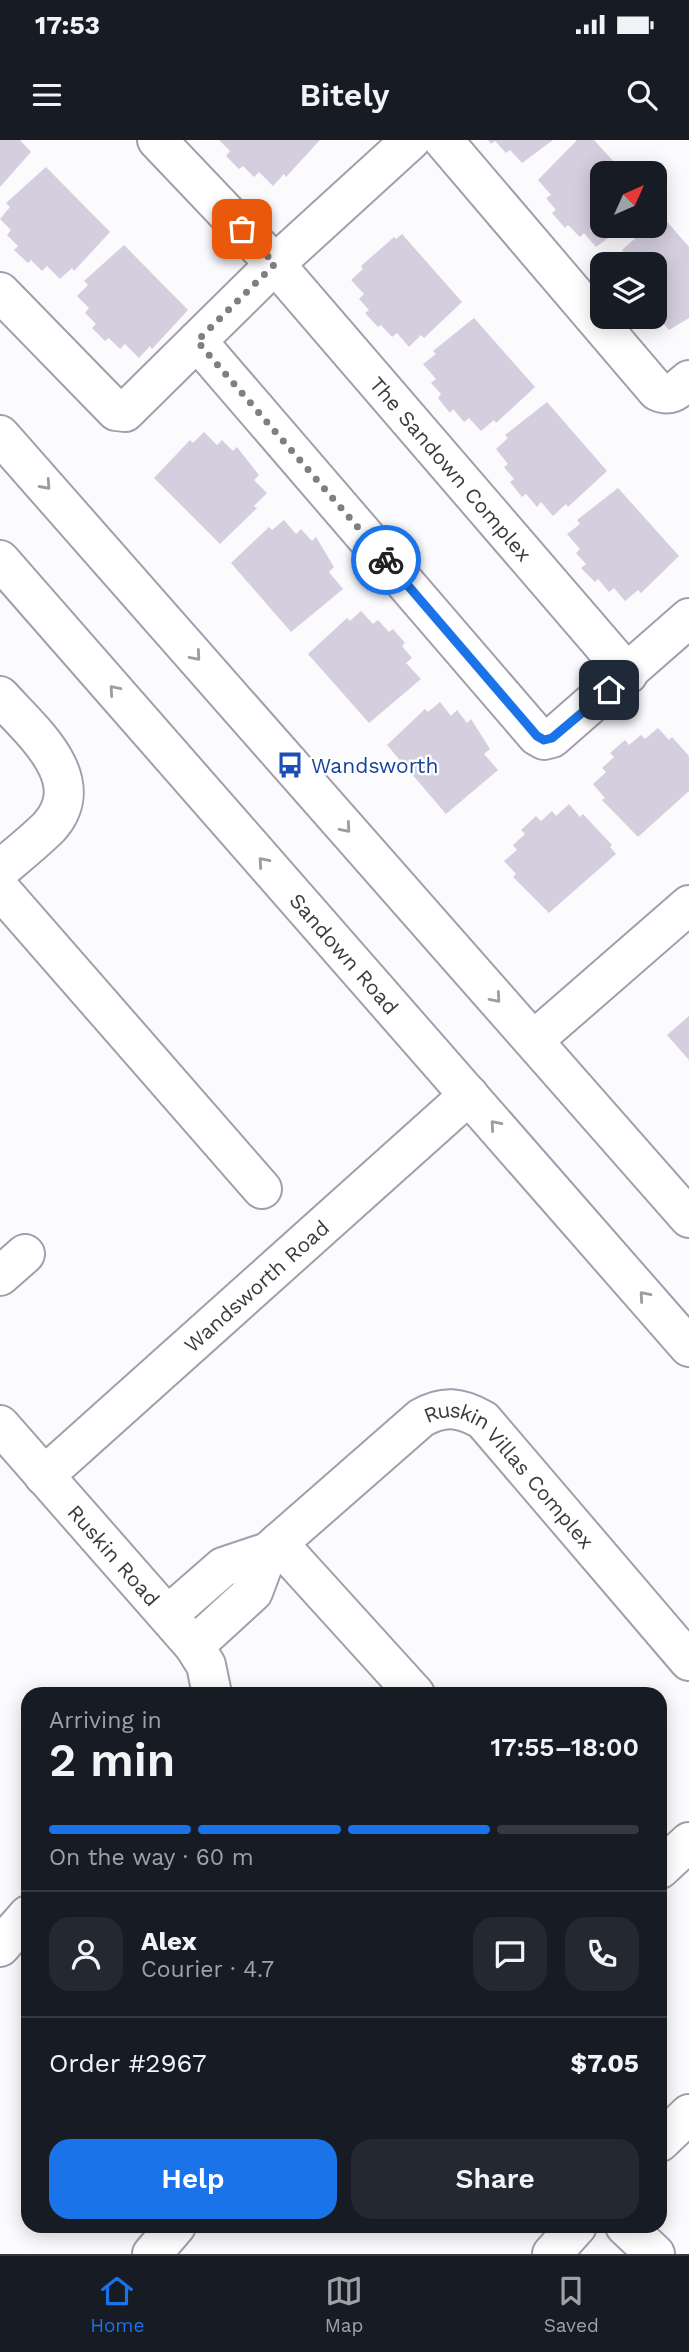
<!DOCTYPE html>
<meta charset="utf-8">
<style>
body{margin:0;font-family:"Work Sans",sans-serif;background:#242831;color:#f1f3f6;height:100vh;display:flex;flex-direction:column;font-size:26px;white-space:nowrap}
*{box-sizing:border-box;margin:0}
p{font-size:23px;color:#9ea1a6}
.icon{flex:none;width:38px;height:38px;fill:none;stroke:currentColor;stroke-width:2;stroke-linecap:round;stroke-linejoin:round}
.map{position:relative;flex:1;overflow:hidden}
.details{position:absolute;left:21px;top:1547px;width:646px;height:546px;display:flex;flex-direction:column;background:#171b24;border-radius:21px;box-shadow:0 4px 18px #0003}
.details>*{flex:none}
.needle{width:46px;rotate:45deg}
.tools{position:absolute;left:590px;top:21px;display:grid;gap:14px}
.tools a{display:grid;place-items:center;width:77px;height:77px;border-radius:14px;background:#171b24;box-shadow:0 4px 18px #0003;font-size:35px}
.pin{position:absolute;display:grid;place-items:center;width:60px;height:60px;color:#fff;margin:-30px;border-radius:14px;box-shadow:0 4px 10px #0006}
.courier{position:absolute;display:grid;place-items:center;width:70px;height:70px;margin:-35px;border:5px solid #1a73e8;border-radius:50%;background:#fff;color:#222;box-shadow:0 2px 9px #0007}
.headline em{font-style:normal;font-weight:600}
.headline div{display:flex;flex-direction:column-reverse}
.headline{display:flex;align-items:center;justify-content:space-between;height:119px;padding:0 28px}
h1{font-size:46px;font-weight:600;line-height:52px}
.bar{display:grid;grid-template-columns:repeat(4,1fr);gap:10px 7px;align-content:center;height:84px;padding:0 28px}
.bar i{height:9px;border-radius:5px;background:#363941}
.bar .on{background:#1a73e8}
.bar p{grid-column:span 4}
.line{display:flex;align-items:center;gap:18px;padding:0 28px;border-top:2px solid #363941}
.line div{flex:1}
.round{display:grid;place-items:center;flex:none;width:74px;height:74px;border-radius:21px;background:#242831}
.action{display:flex;gap:14px;margin-top:auto;padding:14px 28px}
.action a{flex:1;height:80px;border-radius:21px;background:#1a73e8;color:#fff;font-size:28px;font-weight:600;line-height:80px;text-align:center}
.action a+a{background:#242831;color:#f1f3f6}
.status{display:flex;justify-content:space-between;align-items:center;height:49px;padding:0 35px;background:#171b24;direction:ltr}
.status svg{height:19px;fill:currentColor}
header{display:flex;justify-content:space-between;align-items:center;height:91px;padding:0 28px;background:#171b24;font-size:32px;font-weight:600}
.dock{display:flex;justify-content:space-around;align-items:center;height:98px;border-top:2px solid #363941;background:#171b24;font-size:19px;color:#9ea1a6}
.dock a{display:grid;justify-items:center;gap:4px}
.dock .on{color:#1a73e8}
.map>svg:first-child{display:block}
.building{fill:#d5cedf}
.lines{fill:none;stroke-linecap:round;stroke-linejoin:round}
.minor-casing{stroke:#a49dad;stroke-width:42}
.major-casing{stroke:#a49dad;stroke-width:42}
.minor{stroke:#fff;stroke-width:38}
.major{stroke:#fff;stroke-width:38}
.oneway{stroke:#9e9ca0}
.done{stroke:#807d83;stroke-width:7;stroke-dasharray:0 12.6}
.route{stroke:#1a73e8;stroke-width:9}
.labels{text-anchor:middle;dominant-baseline:central;stroke-width:5;stroke-linejoin:round;paint-order:stroke}
.street-label{font-size:21px;fill:#3d3a41;stroke:#fff}
.transit-label{font-size:21px;fill:#164399;stroke:#fff;text-anchor:start}
</style>
<div class="status"><b>17:53</b><svg viewBox="0 0 49 12"><path d="M0 12V9h3v3zM5 12V6h3v6zM10 12V3h3v9zM15 12V0h3v12zM26 1h20v11H26zM47 4h2v5h-2z"/></svg></div>
<header><svg class="icon" aria-label="menu" viewBox="0 0 24 24"><path d="M4 6h16M4 12h16M4 18h16"/></svg>Bitely<svg class="icon" aria-label="search" viewBox="0 0 24 24"><circle cx="10" cy="10" r="6"/><path d="M15 15l6 6"/></svg></header>
<div class="map">
<svg width="689" height="2114" viewBox="0 0 689 2114">
<rect width="100%" height="100%" fill="#fbfafd"/>
<g class="building">
<polygon points="0,0 20,0 31,12 0,47"/>
<polygon points="219,0 320,0 286,37 284,34 273,46 259,32 254,37 243,26 239,29 226,16 230,11"/>
<polygon points="488,0 553,0 522,23 510,10 506,13 495,1 491,4"/>
<polygon points="577,0 594,0 624,33 602,33 602,86 625,86 596,107 584,93 580,97 568,85 565,88 552,73 556,70 546,58 551,55 538,40"/>
<polygon points="46,27 110,92 74,131 72,128 60,139 47,126 42,131 31,120 28,123 14,110 18,106 7,95 11,90 0,79 10,67 6,63"/>
<polygon points="663,77 689,107 689,178 669,190 658,177 653,181 650,177 654,177 654,124 611,124 624,113 622,110 649,86 654,86 654,80 657,82"/>
<polygon points="402,94 462,162 424,198 421,195 409,207 397,193 392,197 381,185 378,187 365,173 369,170 359,159 364,154 351,140 363,129 361,126 394,97 396,99"/>
<polygon points="124,105 188,170 152,209 150,206 139,218 125,204 120,209 109,198 105,201 92,188 96,184 85,173 89,168 77,156 88,145 84,141"/>
<polygon points="474,178 535,247 496,283 494,280 481,291 469,278 464,282 453,269 450,273 438,258 441,254 431,243 436,239 423,224 436,214 433,211"/>
<polygon points="547,262 607,331 568,367 566,364 553,376 541,362 537,367 526,354 522,357 510,342 514,339 504,327 508,324 496,309 508,298 505,295"/>
<polygon points="204,292 217,305 222,300 233,311 237,307 259,335 254,340 267,353 254,366 257,368 220,404 154,338 190,300 193,303"/>
<polygon points="618,348 679,416 641,453 638,450 625,461 614,448 609,452 598,439 595,442 581,428 586,424 576,413 580,409 567,394 580,384 577,380"/>
<polygon points="284,380 296,394 301,389 312,401 316,397 334,427 329,432 343,449 291,492 231,423 269,387 272,390"/>
<polygon points="361,471 373,484 378,480 389,492 393,489 405,503 402,506 412,518 406,523 421,539 369,583 308,514 347,478 350,481"/>
<polygon points="440,562 451,576 457,570 467,583 471,579 490,609 484,614 498,630 446,674 387,605 425,569 428,572"/>
<polygon points="658,588 669,600 672,597 689,616 689,651 638,697 602,660 605,658 593,644 606,632 602,628 614,617 610,613 625,600 629,605 641,595 645,599"/>
<polygon points="569,664 580,677 583,674 612,705 610,707 616,714 549,773 513,737 516,734 504,721 517,710 513,705 525,694 521,690 536,676 541,681 552,671 556,676"/>
<polygon points="689,876 689,920 667,895"/>
</g>
<g class="lines">
<g class="minor-casing">
<g id="minor">
<path id="s1" d="M157 0 275 124 628 534"/>
<path d="M443 0 657 251C672 258 678 249 689 240"/>
<polyline points="0,152 116,271 125,272 275,124 411,0"/>
<polyline points="197,201 537,596 544,600 552,598 689,478"/>
<path d="M0 556C30 590 92 639 49 687 34 702 16 716 0 730"/>
<polyline points="0,749 262,1049"/>
<polyline points="534,900 689,765"/>
<polyline points="0,1136 25,1114"/>
<path id="s2" d="M0 1285 194 1506 206 1525 212 1554"/>
<path id="s3" d="M44 1336 469 955"/>
<polyline points="278,1403 415,1554"/>
<path id="s4" d="M168 1475 223 1427 268 1412 421 1278C444 1265 460 1267 483 1280L689 1521"/>
<polyline points="194,1506 253,1452 268,1412"/>
<polyline points="660,1729 689,1702"/>
<polyline points="0,1807 28,1775"/>
<polyline points="660,2002 689,1974"/>
<polyline points="625,2086 655,2114"/>
<polyline points="152,2114 176,2086"/>
<polyline points="552,2114 577,2086"/>
</g>
</g>
<g class="major-casing">
<g id="major">
<polyline points="0,295 689,1078"/>
<path id="s5" d="M0 420 689 1207"/>
</g>
</g>
<use href="#minor" class="minor"/>
<use href="#major" class="major"/>
</g>
<defs><path id="oneway-chevron" d="M-2-3.5L2.5 0L-2 3.5" fill="none" stroke-width="1.6" stroke-linecap="round" stroke-linejoin="round" transform="scale(1.75)"/></defs>
<g class="oneway">
<use href="#oneway-chevron" transform="translate(46 345) rotate(48)"/>
<use href="#oneway-chevron" transform="translate(196 516) rotate(49)"/>
<use href="#oneway-chevron" transform="translate(114 550) rotate(-131)"/>
<use href="#oneway-chevron" transform="translate(346 688) rotate(49)"/>
<use href="#oneway-chevron" transform="translate(263 722) rotate(-131)"/>
<use href="#oneway-chevron" transform="translate(496 858) rotate(49)"/>
<use href="#oneway-chevron" transform="translate(495 985) rotate(-131)"/>
<use href="#oneway-chevron" transform="translate(644 1156) rotate(-131)"/>
</g>
<g class="lines">
<polyline class="done" points="242,89 275,124 197,201 386,420"/>
<polyline class="route" points="386,420 537,596 544,600 552,598 609,550"/>
</g>
<defs>
<g id="bus-bare" transform="scale(2.1)"><path d="M-5-6H5V4H4V6H2V4H-2V6H-4V4H-5ZM-3.5-4V0h7V-4ZM-3.5 1.2v1.5H-2V1.2ZM2 1.2v1.5H3.5V1.2Z" fill="#1a4fb4" stroke="#fff" stroke-width="2.5" paint-order="stroke"/></g>
</defs>
<g fill-rule="evenodd">
<use href="#bus-bare" x="290" y="625"/>
</g>
<g class="labels">
<g class="street-label">
<text stroke="none"><textPath href="#s1" startOffset="441">The Sandown Complex</textPath></text>
<text stroke="none"><textPath href="#s5" startOffset="523">Sandown Road</textPath></text>
<text stroke="none"><textPath href="#s3" startOffset="285">Wandsworth Road</textPath></text>
<text stroke="none"><textPath href="#s4" startOffset="441">Ruskin Villas Complex</textPath></text>
<text stroke="none"><textPath href="#s2" startOffset="173">Ruskin Road</textPath></text>
</g>
<g class="transit-label">
<text x="311" y="625">Wandsworth</text>
</g>
</g>
</svg>
<div class="tools">
<a><svg class="needle" viewBox="-14 -14 28 28"><path d="M0-13l5 13h-10z" fill="#e53935"/><path d="M0 13l5-13h-10z" fill="#9ea1a6"/></svg></a>
<a><svg class="icon" aria-label="layers" viewBox="0 0 24 24"><path d="M12 4l9 5-9 5-9-5zM3 14l9 5 9-5"/></svg></a>
</div>
<div class="pin" style="left:242px;top:89px;background:#ea580c"><svg class="icon" aria-label="bag" viewBox="0 0 24 24"><path d="M5 8h14l-1 12H6zM9 8a3 3 0 0 1 6 0"/></svg></div>
<div class="pin" style="left:609px;top:550px;background:#1f2937"><svg class="icon" aria-label="home" viewBox="0 0 24 24"><path d="M3 11l9-7 9 7M6 9v11h12V9"/></svg></div>
<div class="courier" style="left:386px;top:420px"><svg class="icon" aria-label="bike" viewBox="0 0 24 24"><circle cx="6" cy="16" r="4"/><circle cx="18" cy="16" r="4"/><path d="M6 16l4-8h5l3 8M10 8l3 8H6M13 5h3"/></svg></div>
<section class="details">
<div class="headline"><div><h1>2 min</h1><p>Arriving in</p></div><em>17:55–18:00</em></div>
<div class="bar"><i class="on"></i><i class="on"></i><i class="on"></i><i></i><p>On the way · 60 m</p></div>
<div class="line" style="height:126px"><a class="round"><svg class="icon" aria-label="person" viewBox="0 0 24 24"><circle cx="12" cy="8" r="4"/><path d="M4 21q1-7 8-7t8 7"/></svg></a><div><b>Alex</b><p>Courier · 4.7</p></div><a class="round"><svg class="icon" aria-label="chat" viewBox="0 0 24 24"><path d="M4 5h16v11H9l-5 4z"/></svg></a><a class="round"><svg class="icon" aria-label="phone" viewBox="0 0 24 24"><path d="M5 4h4l2 5-3 2q2 4 5 5l2-3 5 2v4C11 20 4 13 5 4z"/></svg></a></div>
<div class="line" style="height:91px"><div>Order #2967</div><b>$7.05</b></div>
<div class="action"><a>Help</a><a>Share</a></div>
</section>
</div>
<nav class="dock">
<a class="on"><svg class="icon" aria-label="home" viewBox="0 0 24 24"><path d="M3 11l9-7 9 7M6 9v11h12V9"/></svg>Home</a>
<a><svg class="icon" aria-label="map" viewBox="0 0 24 24"><path d="M3 6l6-2 6 2 6-2v14l-6 2-6-2-6 2zM9 4v14M15 6v14"/></svg>Map</a>
<a><svg class="icon" aria-label="saved" viewBox="0 0 24 24"><path d="M7 4h10v16l-5-4-5 4z"/></svg>Saved</a>
</nav>
